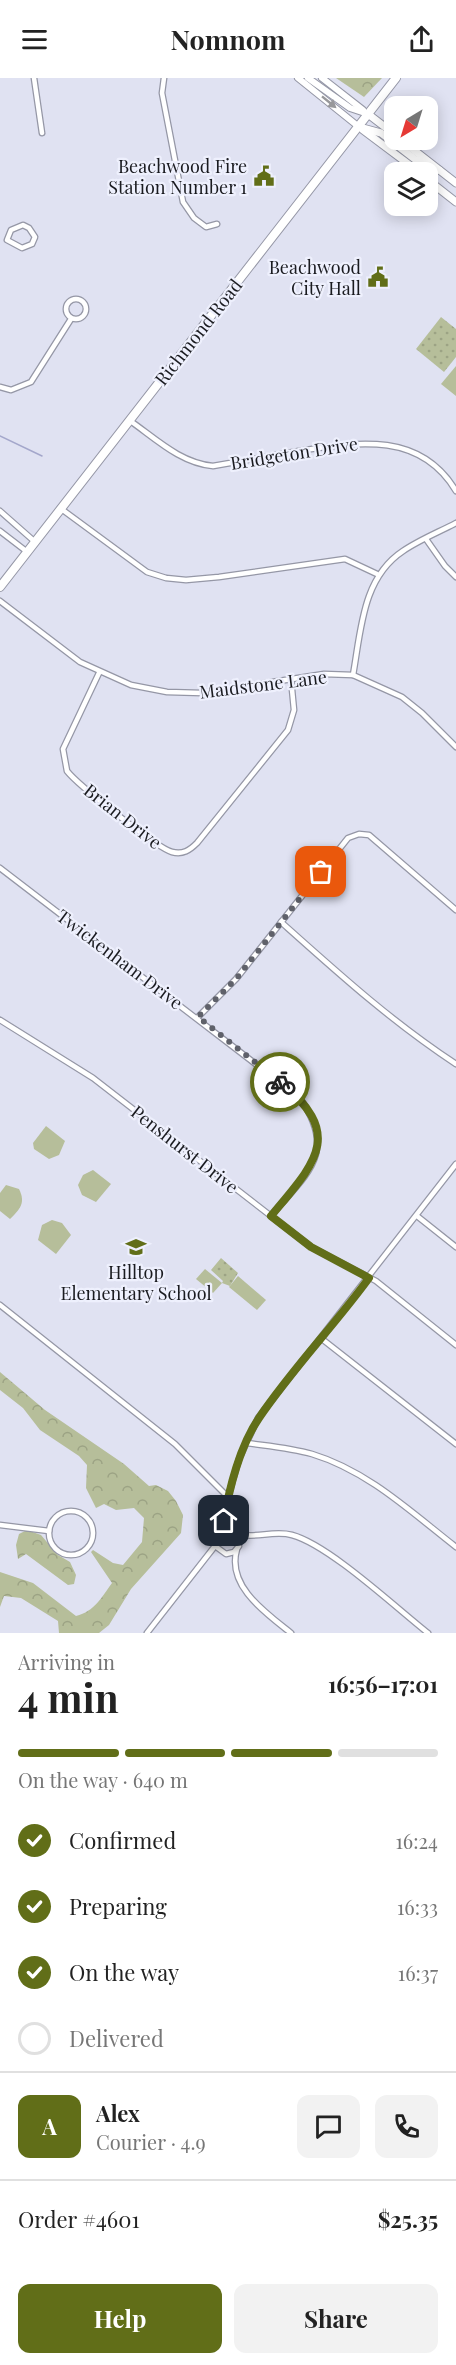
<!DOCTYPE html>
<meta charset="utf-8">
<style>
body{margin:0;font-family:"Playfair Display",serif;background:#f2f2f2;color:#222;height:100vh;display:flex;flex-direction:column;font-size:22px;white-space:nowrap}
*{box-sizing:border-box;margin:0}
p{font-size:20px;color:#767676}
.icon{flex:none;width:33px;height:33px;fill:none;stroke:currentColor;stroke-width:2;stroke-linecap:round;stroke-linejoin:round}
.map{position:relative;height:1555px;overflow:hidden}
.drawer{display:flex;flex-direction:column;background:#fff;flex:1}
.drawer>*{flex:none}
.needle{width:39px;rotate:218deg}
.buttons{position:absolute;left:384px;top:18px;display:grid;gap:12px}
.buttons a{display:grid;place-items:center;width:54px;height:54px;border-radius:12px;background:#fff;box-shadow:0 3px 15px #0003;font-size:30px}
.pin{position:absolute;display:grid;place-items:center;width:51px;height:51px;color:#fff;margin:-26px;border-radius:12px;box-shadow:0 3px 9px #0006}
.courier{position:absolute;display:grid;place-items:center;width:60px;height:60px;margin:-30px;border:4px solid #616e18;border-radius:50%;background:#fff;color:#222;box-shadow:0 2px 8px #0007}
.summary em{font-style:normal;font-weight:700}
.summary div{display:flex;flex-direction:column-reverse}
.summary{display:flex;align-items:center;justify-content:space-between;height:102px;padding:0 18px}
h1{font-size:39px;font-weight:700;line-height:45px}
.bar{display:grid;grid-template-columns:repeat(4,1fr);gap:9px 6px;align-content:center;height:72px;padding:0 18px}
.bar i{height:8px;border-radius:4px;background:#e0e0e0}
.bar .selected{background:#616e18}
.bar p{grid-column:span 4}
.line{display:flex;align-items:center;gap:15px;padding:0 18px;border-top:2px solid #e0e0e0}
.line div{flex:1}
.round{display:grid;place-items:center;flex:none;width:63px;height:63px;border-radius:12px;background:#f2f2f2}
ol{padding:0 18px;list-style:none}
li{display:flex;align-items:center;gap:18px;height:66px}
li p{margin-inline-start:auto}
li .icon{padding:6px;border-radius:50%;background:#616e18;color:#fff;stroke-width:4}
li:last-child{color:#767676}
li i{width:33px;height:33px;border:3px solid #e0e0e0;border-radius:50%}
.primary-button{display:flex;gap:12px;margin-top:auto;padding:12px 18px}
.primary-button a{flex:1;height:69px;border-radius:12px;background:#616e18;color:#fff;font-size:24px;font-weight:700;line-height:69px;text-align:center}
.primary-button a+a{background:#f2f2f2;color:#222}
header{display:flex;justify-content:space-between;align-items:center;height:78px;padding:0 18px;background:#fff;font-size:27px;font-weight:700}
.map>svg:first-child{display:block}
.green{fill:url(#green-dots)}
.forest{fill:url(#forest-crowns)}
.pitch{fill:#b6be9a}
.lines{fill:none;stroke-linecap:round;stroke-linejoin:round}
.stream{stroke:#a4a7cb;stroke-width:1.5}
.minor-casing{stroke:#9597a6;stroke-width:7}
.tertiary-casing{stroke:#9597a6;stroke-width:8}
.secondary-casing{stroke:#9597a6;stroke-width:9}
.primary-casing{stroke:#9597a6;stroke-width:10}
.minor{stroke:#fff;stroke-width:4.5}
.tertiary{stroke:#fff;stroke-width:6}
.secondary{stroke:#fff;stroke-width:7}
.primary{stroke:#fff;stroke-width:8}
.oneway{fill:#98989b}
.done{stroke:#5f616a;stroke-width:6;stroke-dasharray:0 10.8}
.route{stroke:#616e18;stroke-width:8}
.labels{text-anchor:middle;dominant-baseline:central;stroke-width:4.5;stroke-linejoin:round;paint-order:stroke}
.poi-label{font-size:18px;fill:#1a1b20;stroke:#eef0fd;text-anchor:end}
.street-label{font-size:18px;fill:#1a1b20;stroke:#eef0fd}
</style>
<header><svg class="icon" aria-label="menu" viewBox="0 0 24 24"><path d="M4 6h16M4 12h16M4 18h16"/></svg>Nomnom<svg class="icon" aria-label="share" viewBox="0 0 24 24"><path d="M12 15V3M7 8l5-5 5 5M5 13v7h14v-7"/></svg></header>
<div class="map">
<svg width="456" height="1555" viewBox="0 0 456 1555">
<defs>
<pattern id="green-dots" width="8" height="8" patternUnits="userSpaceOnUse" patternTransform="scale(1.5)"><rect width="8" height="8" fill="#b6be9a"/><path d="M2 2h.1M6 6h.1" fill="none" stroke="#9ca384" stroke-width="1.8" stroke-linecap="round"/></pattern>
<pattern id="forest-crowns" width="20" height="18" patternUnits="userSpaceOnUse" patternTransform="scale(1.5)"><rect width="20" height="18" fill="#b6be9a"/><path d="M2 6a3 3 0 1 1 6 0M12 15a3 3 0 1 1 6 0" fill="none" stroke="#9ca384"/></pattern>
</defs>
<rect width="100%" height="100%" fill="#e0e2f2"/>
<g class="green">
<polygon points="441,239 456,251 456,279 444,294 416,271"/>
<polygon points="221,1180 238,1195 230,1208 222,1205 223,1203 211,1192"/>
</g>
<g class="forest">
<polygon points="336,0 382,0 364,19"/>
<path d="M0 1294 45 1332 124 1386 149 1408 156 1407 168 1413 176 1423 183 1437 181 1455 131 1511 109 1547 99 1555H59L58 1543 21 1520 4 1518 0 1529V1494L33 1505 76 1538C95 1533 101 1520 112 1505L91 1474 93 1472 113 1485 123 1487 142 1464 144 1440 134 1430 116 1432 104 1426 96 1430 86 1410 87 1387 79 1378 40 1352 23 1330 0 1312Z"/>
<polygon points="27,1452 41,1457 58,1477 70,1484 76,1497 74,1506 68,1507 26,1476 18,1481 16,1467 19,1456"/>
</g>
<g class="pitch">
<polygon points="456,288 456,318 441,306"/>
<polygon points="46,1048 65,1063 59,1077 49,1081 34,1071 33,1065"/>
<polygon points="93,1092 111,1106 96,1124 82,1117 78,1107 83,1097"/>
<path d="M6 1107 19 1111C26 1125 20 1131 10 1141L0 1133V1115Z"/>
<polygon points="52,1142 62,1145 71,1157 56,1176 38,1162 42,1147"/>
<polygon points="205,1191 222,1205 213,1215 196,1201"/>
<polygon points="238,1198 266,1222 257,1232 229,1209"/>
</g>
<g class="lines">
<polyline class="stream" points="0,358 42,378"/>
<g class="minor-casing">
<g id="minor">
<polyline points="34,0 42,55"/>
<polyline points="164,0 162,15 183,124 194,140 206,149 217,146"/>
<polygon points="23,147 29,150 35,159 32,166 22,170 7,162 11,152"/>
<circle cx="76" cy="231" r="10"/>
<polyline points="0,309 11,312 31,304 71,241"/>
<path d="M129 342C155 360 180 385 213 388 241 383 270 378 299 373 357 364 420 353 456 413"/>
<polyline points="60,430 147,494 166,500 186,502 219,499 345,481 377,496"/>
<polyline points="0,433 34,463"/>
<polyline points="0,453 26,473"/>
<polyline points="426,461 445,488 456,499"/>
<polyline points="0,523 80,584 131,607 167,614 202,615 324,596 353,597 402,619 422,635 456,669"/>
<path d="M99 595 63 671 67 693C78 707 157 770 172 774 183 777 190 772 197 765L288 652 294 632 291 601"/>
<path d="M353 597C361 553 362 500 403 473 419 462 439 454 456 445"/>
<path d="M0 790 300 1020C338 1076 307 1095 271 1138"/>
<path d="M281 844C338 895 392 944 456 986"/>
<polyline points="198,939 236,901 348,760 359,756 369,757 456,832"/>
<polyline points="0,942 93,1000 311,1169 376,1203 456,1267"/>
<polyline points="417,1138 456,1169"/>
<polyline points="0,1227 175,1366 228,1419"/>
<polyline points="322,1261 456,1366"/>
<path d="M247 1365C268 1368 291 1370 312 1376 368 1393 411 1434 456 1469"/>
<circle cx="71" cy="1455" r="22"/>
<polyline points="0,1447 49,1453"/>
<path d="M237 1456C256 1461 273 1452 292 1457 329 1467 395 1529 428 1555"/>
<polyline points="215,1468 226,1476 234,1474 239,1468 237,1456 221,1450"/>
<path d="M237 1471C226 1508 266 1535 291 1555"/>
<polyline points="147,1555 215,1468 224,1443 228,1419 239,1381 258,1340 456,1086"/>
</g>
</g>
<g class="tertiary-casing">
<g id="tertiary">
<polyline points="298,0 359,49"/>
<polyline points="308,0 350,30 368,36"/>
<polyline points="322,0 363,32"/>
</g>
</g>
<g class="secondary-casing">
<g id="secondary">
<polyline points="368,36 394,56"/>
<polyline points="359,49 381,55 416,82 439,92"/>
<polyline points="363,52 419,94"/>
<polyline points="401,62 456,105"/>
<polyline points="428,102 456,124"/>
</g>
</g>
<g class="primary-casing">
<polyline id="primary" points="0,509 396,0"/>
</g>
<use href="#minor" class="minor"/>
<use href="#tertiary" class="tertiary"/>
<use href="#secondary" class="secondary"/>
<use href="#primary" class="primary"/>
</g>
<defs><path id="oneway-solid" d="M-6-.8H1V-3.2L6.5 0L1 3.2V.8H-6Z" transform="scale(1.5)"/></defs>
<use class="oneway" href="#oneway-solid" transform="translate(329 24) rotate(39)"/>
<g class="lines">
<polyline class="done" points="280,1004 198,939 236,901 321,794"/>
<path class="route" d="M224 1443C229 1410 240 1368 259 1340 292 1291 334 1248 369 1200L311 1169 271 1138C313 1087 347 1057 280 1004"/>
</g>
<defs>
<g id="civic-bare" transform="scale(1.62)"><path d="M-.6-6.5H3V-4.5H.6V-3L4-1V1h2V6H-6V1h2V-1L-.6-3ZM-1.2 2.5V6h2.4V2.5Z" fill="#616e18" stroke="#eef0fd" stroke-width="2.5" paint-order="stroke"/></g>
<g id="school-bare" transform="scale(1.62)"><path d="M0-5L7-2L0 1L-7-2ZM-4 1L0 2.5L4 1V4Q0 6-4 4Z" fill="#616e18" stroke="#eef0fd" stroke-width="2.5" paint-order="stroke"/></g>
</defs>
<g fill-rule="evenodd">
<use href="#civic-bare" x="264" y="98"/>
<use href="#civic-bare" x="378" y="199"/>
<use href="#school-bare" x="136" y="1169"/>
</g>
<g class="labels">
<g class="poi-label">
<text x="247" y="88">Beachwood Fire<tspan x="247" dy="21">Station Number 1</tspan></text>
<text x="361" y="189">Beachwood<tspan x="361" dy="21">City Hall</tspan></text>
<text x="136" y="1194" text-anchor="middle">Hilltop<tspan x="136" dy="21">Elementary School</tspan></text>
</g>
<g class="street-label">
<text transform="translate(198 254) rotate(-52)">Richmond Road</text>
<text transform="translate(294 375) rotate(-9)">Bridgeton Drive</text>
<text transform="translate(263 606) rotate(-7)">Maidstone Lane</text>
<text transform="translate(123 738) rotate(38)">Brian Drive</text>
<text transform="translate(120 881) rotate(37)">Twickenham Drive</text>
<text transform="translate(185 1071) rotate(38)">Penshurst Drive</text>
</g>
</g>
</svg>
<div class="buttons">
<a><svg class="needle" viewBox="-14 -14 28 28"><path d="M0-13l5 13h-10z" fill="#e53935"/><path d="M0 13l5-13h-10z" fill="#767676"/></svg></a>
<a><svg class="icon" aria-label="layers" viewBox="0 0 24 24"><path d="M12 4l9 5-9 5-9-5zM3 14l9 5 9-5"/></svg></a>
</div>
<div class="pin" style="left:321px;top:794px;background:#ea580c"><svg class="icon" aria-label="bag" viewBox="0 0 24 24"><path d="M5 8h14l-1 12H6zM9 8a3 3 0 0 1 6 0"/></svg></div>
<div class="pin" style="left:224px;top:1443px;background:#1f2937"><svg class="icon" aria-label="home" viewBox="0 0 24 24"><path d="M3 11l9-7 9 7M6 9v11h12V9"/></svg></div>
<div class="courier" style="left:280px;top:1004px"><svg class="icon" aria-label="bike" viewBox="0 0 24 24"><circle cx="6" cy="16" r="4"/><circle cx="18" cy="16" r="4"/><path d="M6 16l4-8h5l3 8M10 8l3 8H6M13 5h3"/></svg></div>
</div>
<section class="drawer">
<div class="summary"><div><h1>4 min</h1><p>Arriving in</p></div><em>16:56–17:01</em></div>
<div class="bar"><i class="selected"></i><i class="selected"></i><i class="selected"></i><i></i><p>On the way · 640 m</p></div>
<ol>
<li><svg class="icon" aria-label="check" viewBox="0 0 24 24"><path d="M5 12l5 5 9-10"/></svg>Confirmed<p>16:24</p></li>
<li><svg class="icon" aria-label="check" viewBox="0 0 24 24"><path d="M5 12l5 5 9-10"/></svg>Preparing<p>16:33</p></li>
<li><svg class="icon" aria-label="check" viewBox="0 0 24 24"><path d="M5 12l5 5 9-10"/></svg>On the way<p>16:37</p></li>
<li><i></i>Delivered</li>
</ol>
<div class="line" style="height:108px"><b class="round" style="background:#616e18;color:#fff">A</b><div><b>Alex</b><p>Courier · 4.9</p></div><a class="round"><svg class="icon" aria-label="chat" viewBox="0 0 24 24"><path d="M4 5h16v11H9l-5 4z"/></svg></a><a class="round"><svg class="icon" aria-label="phone" viewBox="0 0 24 24"><path d="M5 4h4l2 5-3 2q2 4 5 5l2-3 5 2v4C11 20 4 13 5 4z"/></svg></a></div>
<div class="line" style="height:78px"><div>Order #4601</div><b>$25.35</b></div>
<div class="primary-button"><a>Help</a><a>Share</a></div>
</section>
